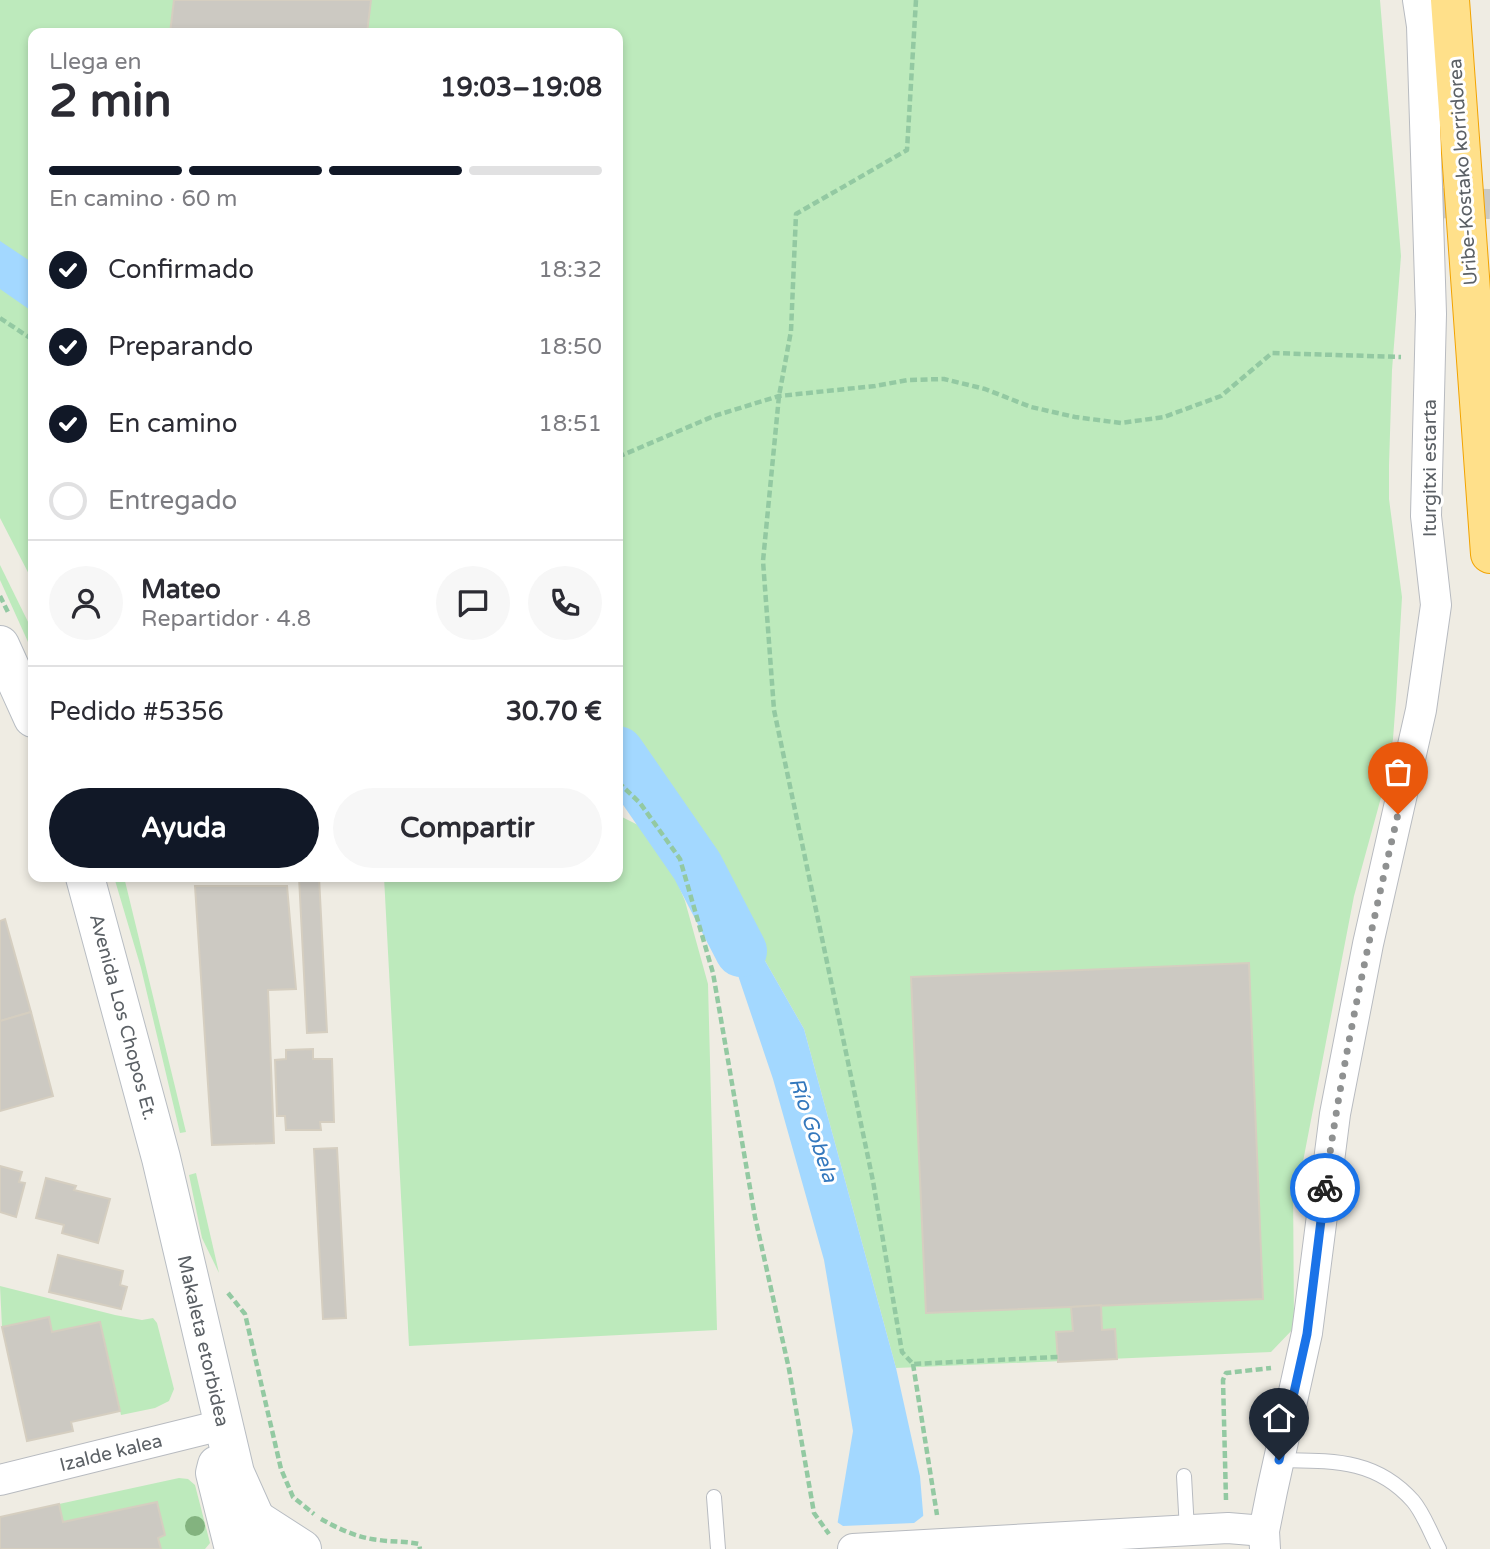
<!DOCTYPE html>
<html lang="es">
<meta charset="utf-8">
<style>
body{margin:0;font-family:"Varela Round",sans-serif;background:#f7f7f7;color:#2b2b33;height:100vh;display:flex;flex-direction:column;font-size:26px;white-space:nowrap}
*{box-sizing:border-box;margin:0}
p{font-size:23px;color:#7c7c81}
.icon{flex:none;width:38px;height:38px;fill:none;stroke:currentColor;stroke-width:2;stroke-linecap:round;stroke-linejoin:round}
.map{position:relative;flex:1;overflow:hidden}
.details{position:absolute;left:28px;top:28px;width:595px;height:854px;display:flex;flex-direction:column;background:#fff;border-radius:14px;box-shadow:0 4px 10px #0003}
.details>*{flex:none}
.pin{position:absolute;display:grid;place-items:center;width:60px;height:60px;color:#fff;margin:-72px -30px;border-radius:50% 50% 50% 0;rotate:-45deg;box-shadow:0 0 7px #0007}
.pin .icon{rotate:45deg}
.courier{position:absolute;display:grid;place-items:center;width:70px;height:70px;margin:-35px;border:5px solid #1a73e8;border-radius:50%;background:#fff;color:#222;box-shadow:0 2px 9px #0007}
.overview em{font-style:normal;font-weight:700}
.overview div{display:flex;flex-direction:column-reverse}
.overview{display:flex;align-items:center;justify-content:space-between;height:119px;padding:0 21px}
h1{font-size:46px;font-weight:700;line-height:52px}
.bar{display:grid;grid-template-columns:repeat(4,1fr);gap:10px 7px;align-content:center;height:84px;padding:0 21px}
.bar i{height:9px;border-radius:5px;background:#e1e1e2}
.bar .on{background:#111827}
.bar p{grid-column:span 4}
.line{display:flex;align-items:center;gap:18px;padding:0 21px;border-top:2px solid #e1e1e2}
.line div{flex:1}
.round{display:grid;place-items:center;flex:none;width:74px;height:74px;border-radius:37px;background:#f7f7f7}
ol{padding:0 21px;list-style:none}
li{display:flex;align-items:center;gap:21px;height:77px}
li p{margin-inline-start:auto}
li .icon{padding:7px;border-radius:50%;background:#111827;color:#fff;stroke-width:4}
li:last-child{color:#7c7c81}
li i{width:38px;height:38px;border:4px solid #e1e1e2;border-radius:50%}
.button{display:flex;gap:14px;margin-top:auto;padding:14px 21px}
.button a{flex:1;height:80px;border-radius:42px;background:#111827;color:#fff;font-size:28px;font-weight:700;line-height:80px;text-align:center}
.button a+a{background:#f7f7f7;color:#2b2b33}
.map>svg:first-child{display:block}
.green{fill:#bdeabc}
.water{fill:#a3d8ff}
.pier{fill:#efece3}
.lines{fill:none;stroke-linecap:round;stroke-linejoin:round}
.river{stroke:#a3d8ff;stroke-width:52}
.building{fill:#ccc9c2;stroke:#d5cec0;stroke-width:2}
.street-tunnel{stroke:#cac9c4;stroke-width:30;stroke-dasharray:30 15;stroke-linecap:butt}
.lane-casing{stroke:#b8bbc0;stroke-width:16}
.street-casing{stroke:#b8bbc0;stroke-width:32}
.secondary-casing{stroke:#b8bdc3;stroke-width:40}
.highway-casing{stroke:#f2a300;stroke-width:40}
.path{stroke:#93c9a2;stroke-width:4.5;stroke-dasharray:7 3.5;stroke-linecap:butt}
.lane{stroke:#fff;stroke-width:14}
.street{stroke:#fff;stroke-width:30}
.secondary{stroke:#fff;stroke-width:38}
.highway{stroke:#ffe08a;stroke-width:38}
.tree{fill:#83b37f}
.done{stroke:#8f9191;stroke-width:7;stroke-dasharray:0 12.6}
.route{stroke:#1a73e8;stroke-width:9}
.labels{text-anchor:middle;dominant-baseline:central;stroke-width:6;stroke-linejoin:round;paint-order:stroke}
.street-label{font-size:19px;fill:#5b6065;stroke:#fff}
.water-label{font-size:21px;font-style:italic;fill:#3478bd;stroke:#fff}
</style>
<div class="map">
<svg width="1490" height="1549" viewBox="0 0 1490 1549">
<rect width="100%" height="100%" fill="#efece3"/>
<g class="green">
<polygon points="0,0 1380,0 1401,256 1392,370 1389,465 1389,499 1402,597 1396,699 1393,739 1382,794 1354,896 1301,1172 1293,1179 1294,1328 1271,1352 896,1368 804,1029 661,779 618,721 618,33 33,33 33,582 0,518"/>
<polygon points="0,565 33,632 33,653 0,580"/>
<polygon points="618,815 640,826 665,853 685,901 708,984 717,1330 409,1346 384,877 618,877"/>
<polygon points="114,877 124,877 186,1132 180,1133 141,968"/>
<polygon points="196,1173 219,1273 202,1238 189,1175"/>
<polygon points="0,1286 115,1315 142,1320 153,1318 157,1323 174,1389 169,1401 155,1408 121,1415 100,1322 52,1332 49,1317 2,1327"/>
<polygon points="179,1478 188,1479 195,1485 210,1543 205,1549 161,1549 158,1538 165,1535 157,1502 63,1522 59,1504"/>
</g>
<g class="water">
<polygon points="0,241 33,263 33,312 0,289"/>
<polygon points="618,721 661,779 804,1029 896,1368 920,1476 926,1549 837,1526 853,1431 824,1260 773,1079 691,836 618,766"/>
</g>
<polygon class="pier" points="927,1513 930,1549 835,1549 834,1520 843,1526 914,1523"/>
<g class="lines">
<polyline class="river" points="618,752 697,866 741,951"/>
</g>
<g class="building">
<polygon points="174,0 371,0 367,33 170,33"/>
<polygon points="299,877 319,877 327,1032 307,1033"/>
<polygon points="195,886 287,886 296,989 268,990 274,1143 212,1145"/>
<polygon points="5,919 31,1012 0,1021 0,921"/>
<polygon points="1249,963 1263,1299 926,1313 911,977"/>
<polygon points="31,1012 53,1096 0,1111 0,1021"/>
<polygon points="313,1049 313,1059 332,1059 334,1122 320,1122 321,1130 286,1130 285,1116 277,1116 275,1060 286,1059 286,1050"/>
<polygon points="337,1148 346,1318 323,1319 314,1149"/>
<polygon points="0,1166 22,1172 19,1182 25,1183 16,1217 0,1212"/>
<polygon points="46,1178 76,1186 74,1190 110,1199 98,1243 62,1233 64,1225 36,1218"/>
<polygon points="58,1255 123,1271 120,1285 127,1287 121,1309 49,1292"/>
<polygon points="1101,1305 1102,1330 1115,1329 1117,1359 1058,1362 1056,1332 1073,1331 1071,1307"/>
<polygon points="49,1317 52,1332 100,1322 120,1411 71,1422 73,1431 27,1441 2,1327"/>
<polygon points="157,1502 165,1535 158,1538 161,1549 0,1549 0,1517 59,1504 63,1522"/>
</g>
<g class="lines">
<polyline class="street-tunnel" points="1428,203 1490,204"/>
<g class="lane-casing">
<g id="lane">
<path d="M1278 1460C1331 1461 1375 1458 1413 1501 1424 1514 1431 1534 1439 1549"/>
<polyline points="1184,1476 1187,1530"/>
<polyline points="714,1497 718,1549"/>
</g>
</g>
<g class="street-casing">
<g id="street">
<polyline points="0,1480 222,1425"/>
<polyline points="853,1549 1228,1528 1264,1531"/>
<polyline points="1265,1549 1264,1531 1272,1491 1307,1333 1335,1114 1368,944 1421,710 1436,605 1426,516 1431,314 1422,26 1418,0"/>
</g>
</g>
<g class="secondary-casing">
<g id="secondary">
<polyline points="0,645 33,718"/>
<polyline points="85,877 161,1158 235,1473 269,1549"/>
<polyline points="217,1465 215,1473 234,1549"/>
<polyline points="257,1520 302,1549"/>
</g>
</g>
<g class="highway-casing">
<polyline id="highway" points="1450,0 1490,554"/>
</g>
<g class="path">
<polyline points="916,0 907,150 796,214 791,331 779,396 763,561 774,710 873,1181 902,1352 913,1364 1058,1357"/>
<polyline points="0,318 33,340"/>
<polyline points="618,457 714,416 779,396 875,386 908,380 944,379 985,389 1031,407 1075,417 1121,423 1164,417 1221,396 1272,353 1401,357"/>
<polyline points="0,596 9,614"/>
<polyline points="618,782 640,803 680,859 713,973 755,1217 789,1369 814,1513 829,1534"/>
<polyline points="228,1293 245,1314 281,1469 293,1497 314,1514"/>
<polyline points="913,1364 937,1515"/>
<polyline points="1226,1500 1223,1380 1226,1373 1271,1368"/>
<path d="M321 1519C339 1529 358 1538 379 1540 393 1542 405 1541 419 1544L420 1549"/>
</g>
<use href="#lane" class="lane"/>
<use href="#street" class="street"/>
<use href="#secondary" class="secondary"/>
<use href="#highway" class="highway"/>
</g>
<circle class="tree" cx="195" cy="1526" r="10"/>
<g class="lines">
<path class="done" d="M1325 1188C1342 1062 1369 938 1398 814"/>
<polyline class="route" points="1279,1460 1307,1334 1325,1188"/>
</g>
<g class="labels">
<g class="street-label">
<text transform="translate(1463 172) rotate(-94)">Uribe-Kostako korridorea</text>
<text transform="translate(1430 468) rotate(-90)">Iturgitxi estarta</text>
<text transform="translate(123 1017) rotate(75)">Avenida Los Chopos Et.</text>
<text transform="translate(203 1341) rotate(77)">Makaleta etorbidea</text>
<text transform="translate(111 1453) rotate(-14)">Izalde kalea</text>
</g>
<g class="water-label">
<text transform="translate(813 1130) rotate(71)">Río Gobela</text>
</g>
</g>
</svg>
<div class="pin" style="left:1398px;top:814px;background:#ea580c"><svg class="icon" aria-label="bag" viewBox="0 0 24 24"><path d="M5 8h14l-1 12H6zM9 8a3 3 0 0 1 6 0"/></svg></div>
<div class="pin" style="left:1279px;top:1460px;background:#1f2937"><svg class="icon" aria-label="home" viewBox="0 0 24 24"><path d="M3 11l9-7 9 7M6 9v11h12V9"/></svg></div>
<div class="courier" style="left:1325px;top:1188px"><svg class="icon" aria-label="bike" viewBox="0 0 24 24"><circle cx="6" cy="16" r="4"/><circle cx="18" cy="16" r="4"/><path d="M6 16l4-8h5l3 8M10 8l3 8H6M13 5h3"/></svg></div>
<section class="details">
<div class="overview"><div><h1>2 min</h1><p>Llega en</p></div><em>19:03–19:08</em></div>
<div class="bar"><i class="on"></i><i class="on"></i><i class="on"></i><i></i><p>En camino · 60 m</p></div>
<ol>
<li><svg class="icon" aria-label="check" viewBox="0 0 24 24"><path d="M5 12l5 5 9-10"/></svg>Confirmado<p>18:32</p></li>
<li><svg class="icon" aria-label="check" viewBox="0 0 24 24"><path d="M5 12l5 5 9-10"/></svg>Preparando<p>18:50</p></li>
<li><svg class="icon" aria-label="check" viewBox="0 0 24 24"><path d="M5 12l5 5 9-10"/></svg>En camino<p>18:51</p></li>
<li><i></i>Entregado</li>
</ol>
<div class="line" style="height:126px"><a class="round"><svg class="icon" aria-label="person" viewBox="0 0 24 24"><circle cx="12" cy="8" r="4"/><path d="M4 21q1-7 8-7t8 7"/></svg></a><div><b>Mateo</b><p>Repartidor · 4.8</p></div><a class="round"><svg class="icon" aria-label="chat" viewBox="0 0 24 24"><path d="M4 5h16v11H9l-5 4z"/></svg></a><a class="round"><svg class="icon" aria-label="phone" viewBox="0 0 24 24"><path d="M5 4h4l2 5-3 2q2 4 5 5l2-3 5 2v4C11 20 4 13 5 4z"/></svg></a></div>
<div class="line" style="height:91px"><div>Pedido #5356</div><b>30.70 €</b></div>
<div class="button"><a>Ayuda</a><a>Compartir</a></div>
</section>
</div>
